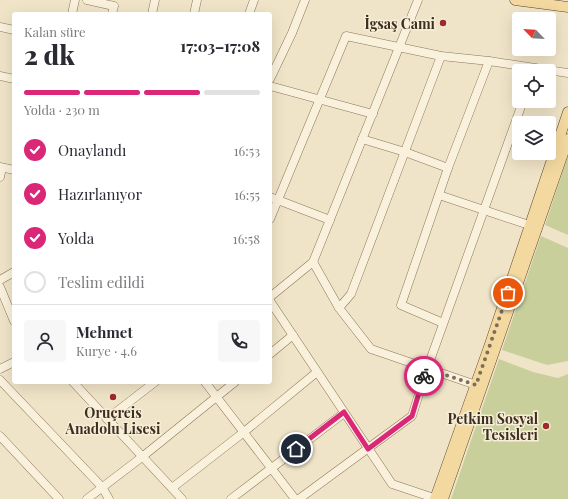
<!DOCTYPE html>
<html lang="tr">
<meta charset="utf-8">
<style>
body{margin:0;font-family:"Playfair Display",serif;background:#f7f7f7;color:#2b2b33;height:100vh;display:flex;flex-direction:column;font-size:15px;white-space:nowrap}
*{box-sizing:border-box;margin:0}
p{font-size:13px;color:#7c7c81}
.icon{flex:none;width:22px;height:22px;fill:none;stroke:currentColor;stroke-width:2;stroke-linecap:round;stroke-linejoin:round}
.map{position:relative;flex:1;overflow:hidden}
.details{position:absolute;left:12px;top:12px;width:260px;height:372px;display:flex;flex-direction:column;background:#fff;border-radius:4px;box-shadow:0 4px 16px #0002}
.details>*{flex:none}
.needle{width:26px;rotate:295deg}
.controls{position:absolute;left:512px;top:12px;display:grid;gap:8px}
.controls a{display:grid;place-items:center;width:44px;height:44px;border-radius:4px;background:#fff;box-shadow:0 4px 16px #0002;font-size:20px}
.pin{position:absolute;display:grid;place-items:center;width:34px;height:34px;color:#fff;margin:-17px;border:2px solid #fff;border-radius:50%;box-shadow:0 1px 4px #0007}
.courier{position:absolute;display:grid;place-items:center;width:40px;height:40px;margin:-20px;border:3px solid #db2777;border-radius:50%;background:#fff;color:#222;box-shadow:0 1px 5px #0007}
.headline em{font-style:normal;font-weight:800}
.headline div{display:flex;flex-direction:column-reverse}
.headline{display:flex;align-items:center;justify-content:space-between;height:68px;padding:0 12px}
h1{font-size:26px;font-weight:800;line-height:30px}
.bar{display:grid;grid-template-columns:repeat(4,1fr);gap:6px 4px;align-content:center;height:48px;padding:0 12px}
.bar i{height:5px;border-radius:3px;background:#e1e1e2}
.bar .active{background:#db2777}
.bar p{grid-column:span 4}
.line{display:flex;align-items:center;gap:10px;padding:0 12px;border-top:1px solid #e1e1e2}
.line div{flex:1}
.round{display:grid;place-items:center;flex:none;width:42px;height:42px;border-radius:4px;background:#f7f7f7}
ol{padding:0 12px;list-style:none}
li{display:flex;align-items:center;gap:12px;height:44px}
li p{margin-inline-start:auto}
li .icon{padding:4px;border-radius:50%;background:#db2777;color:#fff;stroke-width:4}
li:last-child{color:#7c7c81}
li i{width:22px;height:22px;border:2px solid #e1e1e2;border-radius:50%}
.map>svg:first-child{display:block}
.green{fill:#c9cf9b}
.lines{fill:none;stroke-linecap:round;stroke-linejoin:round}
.minor-casing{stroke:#8d765c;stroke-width:9}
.major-casing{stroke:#5b4430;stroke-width:11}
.minor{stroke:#faf1dc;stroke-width:8}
.major{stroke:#f3d9a0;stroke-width:10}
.done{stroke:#7c6e5b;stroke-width:4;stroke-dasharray:0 7.2}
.route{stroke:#db2777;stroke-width:5}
.poi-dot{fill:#9e2a2b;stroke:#f7eed8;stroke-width:1.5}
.labels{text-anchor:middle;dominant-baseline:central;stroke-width:3;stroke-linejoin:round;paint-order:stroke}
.poi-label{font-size:14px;font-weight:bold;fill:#3d2e20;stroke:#f7eed8;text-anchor:end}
</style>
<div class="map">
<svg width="568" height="499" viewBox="0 0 568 499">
<rect width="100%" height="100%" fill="#f0e4c8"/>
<g class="green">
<polygon points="568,156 568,235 545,225"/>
<polygon points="541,236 568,248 568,361 547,365 502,350"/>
<polygon points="499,359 533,372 558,378 568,374 568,499 451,499"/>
</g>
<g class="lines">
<g class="minor-casing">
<g id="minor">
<polyline points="87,0 114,6 112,14"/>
<polyline points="72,14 75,0"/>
<polyline points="152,14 155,0"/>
<polyline points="194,14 197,0"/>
<polyline points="249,14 254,0"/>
<polyline points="0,27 14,30"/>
<polyline points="0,76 14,79"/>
<polyline points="270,79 292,33 305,0"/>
<polyline points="270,86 373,114"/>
<polyline points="362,139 405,152 448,168"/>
<polyline points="0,167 14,170"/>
<polyline points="0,177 2,168"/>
<polyline points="439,195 535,227"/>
<polyline points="270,197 330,220"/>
<polyline points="270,219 346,36 441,56 489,61 568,73"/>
<polyline points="313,262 339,308 371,349 476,385"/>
<polyline points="0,280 14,272"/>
<polyline points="0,287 14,321"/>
<polyline points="270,297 313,262 418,0"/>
<polyline points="270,301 392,484 437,499"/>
<polyline points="339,308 351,294 441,56"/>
<polyline points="443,323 401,305 448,168 489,61"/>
<polyline points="270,354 293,335"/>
<polyline points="0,369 14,362"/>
<polyline points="0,380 102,487 109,499"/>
<polyline points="73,382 182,499"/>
<polyline points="205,382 295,499"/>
<polyline points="107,419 155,382"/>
<polyline points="0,436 59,499"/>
<polyline points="172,488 244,432 317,372"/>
<polyline points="87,499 142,457 235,382"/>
<polyline points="231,499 344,413"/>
<polyline points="299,499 412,416 427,369 523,101"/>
</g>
</g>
<g class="major-casing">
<g id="major">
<polyline points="515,0 568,7"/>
<polyline points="435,499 489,347 568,112"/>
<polyline points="443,499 568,139"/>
</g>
</g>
<use href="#minor" class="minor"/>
<use href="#major" class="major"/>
</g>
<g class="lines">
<polyline class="done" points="424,376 427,369 476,385 508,293"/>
<polyline class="route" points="296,449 344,412 368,449 412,416 424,376"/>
</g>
<g class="poi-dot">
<circle cx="443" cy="23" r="4"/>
<circle cx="113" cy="397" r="4"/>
<circle cx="546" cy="426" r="4"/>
</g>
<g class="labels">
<g class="poi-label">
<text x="435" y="23">İgsaş Cami</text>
<text x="113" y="412" text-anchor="middle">Oruçreis<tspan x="113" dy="16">Anadolu Lisesi</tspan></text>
<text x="538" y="418">Petkim Sosyal<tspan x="538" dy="16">Tesisleri</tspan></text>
</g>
</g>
</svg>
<div class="controls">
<a><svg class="needle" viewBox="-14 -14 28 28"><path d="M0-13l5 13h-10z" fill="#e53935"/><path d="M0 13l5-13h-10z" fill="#7c7c81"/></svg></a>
<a><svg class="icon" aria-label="locate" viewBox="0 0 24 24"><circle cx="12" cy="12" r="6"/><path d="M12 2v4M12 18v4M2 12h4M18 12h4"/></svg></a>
<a><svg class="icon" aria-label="layers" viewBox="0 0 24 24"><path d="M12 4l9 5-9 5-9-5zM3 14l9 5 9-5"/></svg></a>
</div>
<div class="pin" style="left:508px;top:293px;background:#ea580c"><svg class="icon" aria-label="bag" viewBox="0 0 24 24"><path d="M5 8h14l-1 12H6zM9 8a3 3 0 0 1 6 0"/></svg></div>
<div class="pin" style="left:296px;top:449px;background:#1f2937"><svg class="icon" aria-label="home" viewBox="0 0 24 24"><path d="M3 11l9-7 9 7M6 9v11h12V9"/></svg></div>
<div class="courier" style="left:424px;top:376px"><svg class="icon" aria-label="bike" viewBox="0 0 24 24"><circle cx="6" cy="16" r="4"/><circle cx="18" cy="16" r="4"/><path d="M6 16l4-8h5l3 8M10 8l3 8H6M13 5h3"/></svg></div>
<section class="details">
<div class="headline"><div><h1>2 dk</h1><p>Kalan süre</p></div><em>17:03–17:08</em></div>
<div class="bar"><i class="active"></i><i class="active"></i><i class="active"></i><i></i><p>Yolda · 230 m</p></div>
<ol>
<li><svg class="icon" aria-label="check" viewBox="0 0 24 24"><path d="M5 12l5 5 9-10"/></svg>Onaylandı<p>16:53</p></li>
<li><svg class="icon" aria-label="check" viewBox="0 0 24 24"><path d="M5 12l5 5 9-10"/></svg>Hazırlanıyor<p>16:55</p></li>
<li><svg class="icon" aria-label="check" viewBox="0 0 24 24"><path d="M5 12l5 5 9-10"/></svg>Yolda<p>16:58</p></li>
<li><i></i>Teslim edildi</li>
</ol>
<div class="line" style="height:72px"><a class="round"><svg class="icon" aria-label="person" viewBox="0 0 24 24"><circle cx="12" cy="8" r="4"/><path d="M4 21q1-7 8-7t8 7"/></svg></a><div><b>Mehmet</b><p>Kurye · 4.6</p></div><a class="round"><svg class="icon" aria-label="phone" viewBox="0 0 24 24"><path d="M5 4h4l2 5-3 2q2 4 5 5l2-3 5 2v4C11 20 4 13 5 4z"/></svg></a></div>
</section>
</div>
